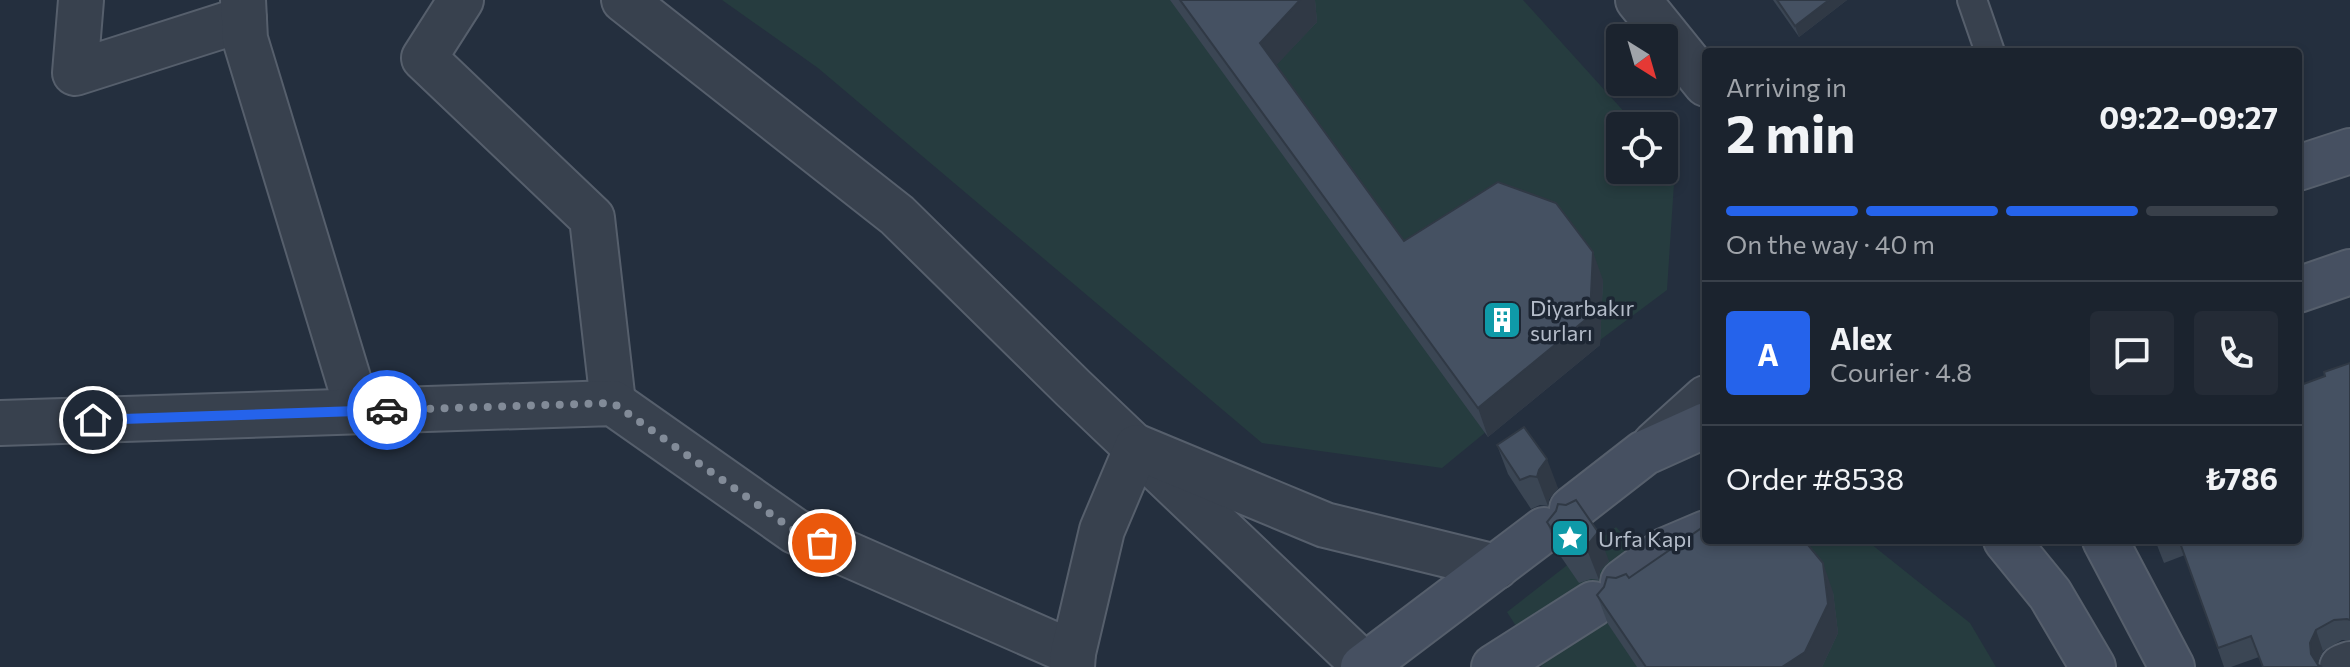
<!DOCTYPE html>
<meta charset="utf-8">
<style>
body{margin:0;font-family:Commissioner,sans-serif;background:#242b36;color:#f1f3f6;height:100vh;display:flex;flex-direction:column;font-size:30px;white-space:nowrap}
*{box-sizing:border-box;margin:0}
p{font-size:26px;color:#a0a4aa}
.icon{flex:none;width:44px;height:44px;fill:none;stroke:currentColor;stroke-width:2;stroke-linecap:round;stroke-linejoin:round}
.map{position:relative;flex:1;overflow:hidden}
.details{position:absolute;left:1702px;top:48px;width:600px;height:496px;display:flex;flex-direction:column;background:#1b232e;border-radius:8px;box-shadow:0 4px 12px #0003,0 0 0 2px #39404a}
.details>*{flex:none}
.needle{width:52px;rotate:143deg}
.tools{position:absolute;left:1606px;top:24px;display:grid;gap:16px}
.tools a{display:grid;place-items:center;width:72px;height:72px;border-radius:8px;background:#1b232e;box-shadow:0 4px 12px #0003,0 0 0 2px #39404a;font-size:40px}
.pin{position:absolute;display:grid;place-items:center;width:68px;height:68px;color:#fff;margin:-34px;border:4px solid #fff;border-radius:50%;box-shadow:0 2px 8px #0007}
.courier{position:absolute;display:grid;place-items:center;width:80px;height:80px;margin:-40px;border:6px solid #2563eb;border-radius:50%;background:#fff;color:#222;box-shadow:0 2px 10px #0007}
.head em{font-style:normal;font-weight:700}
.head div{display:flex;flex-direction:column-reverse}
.head{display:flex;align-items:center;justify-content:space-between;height:136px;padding:0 24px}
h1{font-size:52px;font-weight:700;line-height:60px}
.bar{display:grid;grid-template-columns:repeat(4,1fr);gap:12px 8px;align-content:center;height:96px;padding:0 24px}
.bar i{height:10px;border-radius:6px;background:#39404a}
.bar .current{background:#2563eb}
.bar p{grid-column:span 4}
.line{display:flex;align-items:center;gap:20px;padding:0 24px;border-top:2px solid #39404a}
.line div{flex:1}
.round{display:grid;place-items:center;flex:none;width:84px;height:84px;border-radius:8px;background:#242b36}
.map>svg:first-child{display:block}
.green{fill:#263c3f}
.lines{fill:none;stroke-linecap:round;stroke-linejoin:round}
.service-casing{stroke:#565f6c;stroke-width:32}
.minor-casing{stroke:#565f6c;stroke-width:48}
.tertiary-casing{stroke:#565f6c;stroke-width:48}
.secondary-casing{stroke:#565f6c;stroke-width:48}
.service{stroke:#38414e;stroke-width:28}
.minor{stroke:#38414e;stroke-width:44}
.tertiary{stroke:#38414e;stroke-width:44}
.secondary{stroke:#465061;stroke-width:44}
.wall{fill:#3b4654}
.shaded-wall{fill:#303945}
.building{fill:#455162;stroke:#303945;stroke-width:2}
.done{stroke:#828b98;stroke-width:8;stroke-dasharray:0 14.4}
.route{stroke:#2563eb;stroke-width:10}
.labels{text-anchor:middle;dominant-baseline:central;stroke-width:7;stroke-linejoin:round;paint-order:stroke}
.poi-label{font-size:22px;fill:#b4bcc9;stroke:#1d2633;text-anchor:start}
</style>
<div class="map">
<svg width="2350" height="667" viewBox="0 0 2350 667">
<rect width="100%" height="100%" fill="#242f3e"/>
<g class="green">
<polygon points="722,0 1523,0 1637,126 1620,126 1620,170 1664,170 1664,156 1675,168 1667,290 1576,358 1442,468 1262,443 818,68"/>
<polygon points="1616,527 1636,549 1706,540 1866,540 1970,623 1996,667 1542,667 1507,612"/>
</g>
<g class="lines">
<g class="service-casing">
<polyline id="service" points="1972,0 1990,52"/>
</g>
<g class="minor-casing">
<g id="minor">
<polyline points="81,0 75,73 244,19"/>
<polyline points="243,0 245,39 358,411"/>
<polyline points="461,0 424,58 592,218 613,403"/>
<polyline points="0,423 613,403 795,531 1073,653"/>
<polyline points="2342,667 2350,664"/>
</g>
</g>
<g class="tertiary-casing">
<g id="tertiary">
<polyline points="624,0 897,215 1073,388 1366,667"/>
<polyline points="1638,0 1706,84"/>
<polyline points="1655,444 1706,398"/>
<polyline points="1072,667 1073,653 1102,530 1137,447 1325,525 1496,567"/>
</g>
</g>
<g class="secondary-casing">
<g id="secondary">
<polyline points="2298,168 2350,151"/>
<polyline points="2298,290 2350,272"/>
<polyline points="1572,509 1644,453 1706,425"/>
<polyline points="2006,540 2050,594 2093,667"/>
<polyline points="2105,540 2172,667"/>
<polyline points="1623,582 1666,550 1706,533"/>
<polyline points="1363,667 1544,530"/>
<polyline points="1494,667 1593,604"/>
</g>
</g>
<use href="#service" class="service"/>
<use href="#minor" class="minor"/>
<use href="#tertiary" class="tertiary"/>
<use href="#secondary" class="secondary"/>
</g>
<g class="wall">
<polygon points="1170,0 1315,0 1317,22 1276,65 1404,241 1603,280 1600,345 1488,437"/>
<polygon points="1773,0 1847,0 1799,37"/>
<polygon points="2350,363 2350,640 2342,640 2323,651 2317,664 2259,657 2231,667 2224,667 2185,555 2164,563 2155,540 2298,540"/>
<polygon points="1497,445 1558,488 1549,499 1548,506 1540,505 1531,509 1508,474"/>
<polygon points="1547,522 1609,561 1600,571 1599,580 1591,579 1579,583 1557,551"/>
<polygon points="1629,578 1833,592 1838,633 1822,667 1637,667 1608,624 1597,595"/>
</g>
<g class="shaded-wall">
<polygon points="1300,0 1315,0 1317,22 1270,72 1260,43"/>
<polygon points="1829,0 1847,0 1799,37 1795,26"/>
<polygon points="1593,252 1603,280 1600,345 1488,437 1478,408"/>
<polygon points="1547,459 1558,488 1549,499 1548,506 1537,477 1539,470"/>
<polygon points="1598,532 1609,561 1600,571 1599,580 1588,552 1590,542"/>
<polygon points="1823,563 1833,592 1838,633 1822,667 1782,667"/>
<polygon points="2316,630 2323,651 2317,664 2311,654 2310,643"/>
</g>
<g class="building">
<polygon points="1180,0 1300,0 1260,43 1404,241 1498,182 1556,203 1593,252 1590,316 1478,408"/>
<polygon points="1777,0 1829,0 1795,26"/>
<polygon points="2350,363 2350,620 2347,619 2334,620 2316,630 2310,643 2311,654 2318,665 2322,667 2263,667 2251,636 2218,648 2179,540 2298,540 2298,386 2325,376 2324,372"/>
<polygon points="1524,427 1547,459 1539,470 1537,477 1530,476 1520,480 1497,445"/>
<polygon points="1576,500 1598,532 1590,542 1588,552 1581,550 1568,554 1547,522 1556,511 1558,504 1566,505"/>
<polygon points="1706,525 1706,540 1804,540 1823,563 1828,604 1805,652 1782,667 1646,667 1597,595 1604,587 1607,577 1616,578 1626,574 1629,578"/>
</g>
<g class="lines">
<polyline class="done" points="387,410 613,403 795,531 822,543"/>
<polyline class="route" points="93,420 387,410"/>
</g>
<defs>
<g id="building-square" transform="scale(2)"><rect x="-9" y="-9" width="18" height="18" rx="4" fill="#0f9aa8" stroke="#1d2633"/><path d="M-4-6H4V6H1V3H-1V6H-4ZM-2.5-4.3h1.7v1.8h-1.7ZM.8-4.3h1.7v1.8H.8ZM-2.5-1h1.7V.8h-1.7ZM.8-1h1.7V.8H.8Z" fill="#fff"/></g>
<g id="sight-square" transform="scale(2)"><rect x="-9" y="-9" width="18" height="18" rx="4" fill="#0f9aa8" stroke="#1d2633"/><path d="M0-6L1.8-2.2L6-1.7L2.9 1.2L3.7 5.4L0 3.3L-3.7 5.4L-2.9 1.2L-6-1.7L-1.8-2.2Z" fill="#fff"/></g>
</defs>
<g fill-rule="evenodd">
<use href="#building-square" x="1502" y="320"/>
<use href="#sight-square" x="1570" y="538"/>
</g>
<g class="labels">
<g class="poi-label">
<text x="1530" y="307">Diyarbakır<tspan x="1530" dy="25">surları</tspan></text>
<text x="1598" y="538">Urfa Kapı</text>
</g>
</g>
</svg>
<div class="tools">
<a><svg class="needle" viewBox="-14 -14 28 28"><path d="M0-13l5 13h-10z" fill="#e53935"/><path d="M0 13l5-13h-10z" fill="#a0a4aa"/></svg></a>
<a><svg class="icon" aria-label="locate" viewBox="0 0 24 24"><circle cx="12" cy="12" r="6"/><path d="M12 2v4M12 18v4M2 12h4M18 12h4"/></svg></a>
</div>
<div class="pin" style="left:822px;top:543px;background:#ea580c"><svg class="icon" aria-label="bag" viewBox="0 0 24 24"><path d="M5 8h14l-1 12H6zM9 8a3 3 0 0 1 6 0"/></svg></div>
<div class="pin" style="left:93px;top:420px;background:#1f2937"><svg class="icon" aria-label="home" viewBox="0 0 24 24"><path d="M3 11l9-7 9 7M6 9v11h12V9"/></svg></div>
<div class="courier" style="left:387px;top:410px"><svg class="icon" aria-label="car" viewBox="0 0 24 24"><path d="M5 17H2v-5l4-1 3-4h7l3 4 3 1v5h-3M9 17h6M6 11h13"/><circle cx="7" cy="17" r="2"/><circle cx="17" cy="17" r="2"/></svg></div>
<section class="details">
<div class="head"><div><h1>2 min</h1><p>Arriving in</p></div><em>09:22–09:27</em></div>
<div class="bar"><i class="current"></i><i class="current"></i><i class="current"></i><i></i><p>On the way · 40 m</p></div>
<div class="line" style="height:144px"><b class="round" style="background:#2563eb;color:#fff">A</b><div><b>Alex</b><p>Courier · 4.8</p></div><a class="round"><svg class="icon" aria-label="chat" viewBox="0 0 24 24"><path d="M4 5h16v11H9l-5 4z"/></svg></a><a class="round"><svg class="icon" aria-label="phone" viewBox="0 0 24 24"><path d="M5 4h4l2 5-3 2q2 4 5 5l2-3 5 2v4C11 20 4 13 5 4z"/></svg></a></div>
<div class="line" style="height:104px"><div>Order #8538</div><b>₺786</b></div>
</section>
</div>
